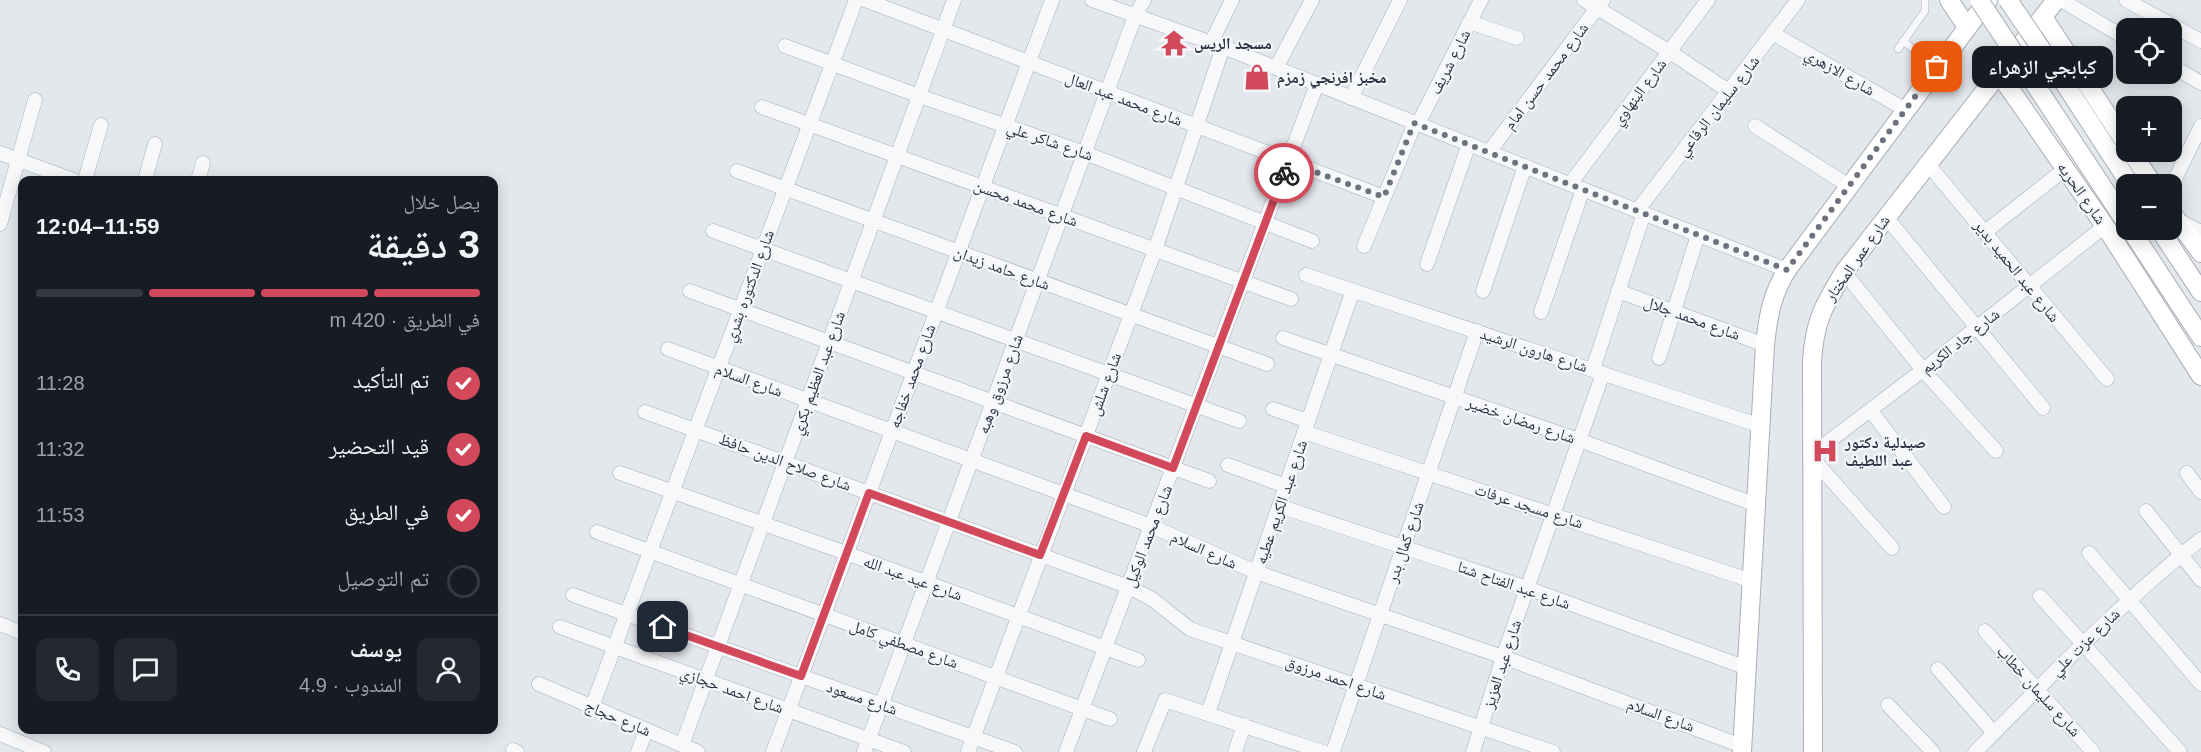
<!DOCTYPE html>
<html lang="ar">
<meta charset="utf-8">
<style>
body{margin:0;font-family:Arial,"Noto Naskh Arabic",sans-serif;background:#242831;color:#f1f3f6;direction:rtl;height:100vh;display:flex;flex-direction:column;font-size:22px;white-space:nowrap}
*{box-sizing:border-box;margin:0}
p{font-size:20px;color:#9ea1a6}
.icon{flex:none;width:33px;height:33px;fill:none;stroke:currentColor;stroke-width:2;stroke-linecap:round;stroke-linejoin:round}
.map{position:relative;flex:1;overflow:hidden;direction:ltr}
.side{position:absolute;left:18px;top:176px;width:480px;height:558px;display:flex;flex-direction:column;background:#171b24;border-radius:12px;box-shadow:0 3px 15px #0003;direction:rtl}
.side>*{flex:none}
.tools{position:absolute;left:2116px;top:18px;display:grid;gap:12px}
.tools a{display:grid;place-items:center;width:66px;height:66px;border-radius:12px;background:#171b24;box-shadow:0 3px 15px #0003;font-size:30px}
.pin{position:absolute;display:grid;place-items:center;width:51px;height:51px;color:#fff;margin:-26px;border-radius:12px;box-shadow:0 3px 9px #0006}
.courier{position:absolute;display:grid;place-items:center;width:60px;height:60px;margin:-30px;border:4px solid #d1495b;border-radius:50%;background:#fff;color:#222;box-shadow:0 2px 8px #0007}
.bubble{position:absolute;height:42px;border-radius:12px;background:#171b24;box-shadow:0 3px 15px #0003;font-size:20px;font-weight:600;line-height:42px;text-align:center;direction:rtl}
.overview em{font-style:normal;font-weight:600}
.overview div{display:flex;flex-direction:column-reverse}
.overview{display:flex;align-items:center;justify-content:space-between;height:102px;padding:0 18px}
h1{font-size:39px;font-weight:600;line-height:45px}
.bar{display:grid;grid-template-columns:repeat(4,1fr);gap:9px 6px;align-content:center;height:72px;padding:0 18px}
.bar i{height:8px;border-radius:4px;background:#363941}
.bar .on{background:#d1495b}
.bar p{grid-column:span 4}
.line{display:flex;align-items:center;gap:15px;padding:0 18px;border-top:2px solid #363941}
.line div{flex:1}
.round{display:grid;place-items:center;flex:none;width:63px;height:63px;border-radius:12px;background:#242831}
ol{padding:0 18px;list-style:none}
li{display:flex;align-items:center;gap:18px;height:66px}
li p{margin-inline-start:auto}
li .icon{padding:6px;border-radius:50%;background:#d1495b;color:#fff;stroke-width:4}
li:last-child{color:#9ea1a6}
li i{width:33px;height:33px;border:3px solid #363941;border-radius:50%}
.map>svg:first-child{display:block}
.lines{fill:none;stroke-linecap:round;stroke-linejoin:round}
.service-casing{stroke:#a9aeb7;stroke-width:8}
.minor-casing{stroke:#a9aeb7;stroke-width:15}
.secondary-casing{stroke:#a9aeb7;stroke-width:20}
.service{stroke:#f7f8fa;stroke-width:7}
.minor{stroke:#f7f8fa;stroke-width:14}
.secondary{stroke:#fff;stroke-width:18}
.secondary-bridge-casing{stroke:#a9aeb7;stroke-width:20;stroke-linecap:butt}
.secondary-bridge{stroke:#fff;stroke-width:18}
.done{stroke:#6c737f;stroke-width:6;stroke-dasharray:0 10.8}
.route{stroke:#d1495b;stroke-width:8}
.labels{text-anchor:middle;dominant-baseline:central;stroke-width:4.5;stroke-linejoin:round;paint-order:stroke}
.poi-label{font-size:16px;font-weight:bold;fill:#2b3445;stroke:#f4f6f9;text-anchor:start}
.street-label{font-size:16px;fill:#2b3445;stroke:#f4f6f9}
</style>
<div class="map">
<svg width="2201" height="752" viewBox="0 0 2201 752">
<rect width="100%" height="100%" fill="#e4e7ec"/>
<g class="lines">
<g class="service-casing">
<g id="service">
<polyline points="1903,41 1937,67"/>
<polyline points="1898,49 1925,11 1925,0"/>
</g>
</g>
<g class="minor-casing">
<g id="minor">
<polyline points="865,0 1384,197"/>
<polyline points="1092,0 1223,47 1787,270"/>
<polyline points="1584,0 1670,52 1730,92"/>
<polyline points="2061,0 2127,39"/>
<polyline points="2126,0 2201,41"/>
<polyline points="1469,22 1517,38"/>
<polyline points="1774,34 1906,110"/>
<polyline points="1211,43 1232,0"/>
<polyline points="785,46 919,96 1085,153 1312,241"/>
<polyline points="2172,66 2201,83"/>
<polyline points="1276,68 1312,0"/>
<polyline points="1351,98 1400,0"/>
<polyline points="762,107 1291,299"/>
<polyline points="1418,124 1481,0"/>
<polyline points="1755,126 1849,186"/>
<polyline points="1489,152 1603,0"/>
<polyline points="0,153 73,180"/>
<polyline points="1927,163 2107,379"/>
<polyline points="737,171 1267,364"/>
<polyline points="85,180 101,125"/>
<polyline points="145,180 155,144"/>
<polyline points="198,180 203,163"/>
<polyline points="1570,184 1708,0"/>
<polyline points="2172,185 2201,126"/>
<polyline points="1637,211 1798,0"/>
<polyline points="1886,217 2043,408"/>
<polyline points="2179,221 2201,232"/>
<polyline points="0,224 35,100"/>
<polyline points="713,231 1239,421"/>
<polyline points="1985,232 2065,169"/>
<polyline points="1364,246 1415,123"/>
<polyline points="1427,264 1469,144"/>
<polyline points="1844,272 1923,370 1996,451"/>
<polyline points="1306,275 1761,426"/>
<polyline points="690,291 1209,481"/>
<polyline points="1483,291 1525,166"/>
<polyline points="1618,291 1765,345"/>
<polyline points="1541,312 1583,189"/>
<polyline points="1283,338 1579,440 1757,505"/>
<polyline points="668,349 1151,526 1256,572 1503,657 1742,746"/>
<polyline points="1659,358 1698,235"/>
<polyline points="1593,369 1644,213"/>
<polyline points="1273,409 1308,421"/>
<polyline points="1871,411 1944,507"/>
<polyline points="645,412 1129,587 1152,599 1190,629 1553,752"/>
<polyline points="1304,432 1752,581"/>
<polyline points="1812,454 1923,370 2105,226"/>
<polyline points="1812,458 1892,548"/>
<polyline points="1228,465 1286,486"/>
<polyline points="620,473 846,553 1138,660"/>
<polyline points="2187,473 2201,492"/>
<polyline points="1279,506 1527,588 1747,668"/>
<polyline points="2146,511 2201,580"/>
<polyline points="597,532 1110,719"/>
<polyline points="2089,553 2201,684"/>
<polyline points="573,595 1015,752"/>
<polyline points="2040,596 2180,752"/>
<polyline points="0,624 22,633"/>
<polyline points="560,627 904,752"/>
<polyline points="1985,631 2093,752"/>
<polyline points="1938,669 1994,733"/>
<polyline points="539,684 698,752"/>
<polyline points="1888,705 1933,752"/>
<polyline points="592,707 856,0"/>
<polyline points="1208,713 1353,290"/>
<polyline points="0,734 44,752"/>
<polyline points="682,745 954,0"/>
<polyline points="513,750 517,752"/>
<polyline points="638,752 646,730"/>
<polyline points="773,752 1052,0"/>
<polyline points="864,752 1135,16 1144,0"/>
<polyline points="968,752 1155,250 1223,47"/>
<polyline points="1066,752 1317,84"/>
<polyline points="1144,752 1165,700 1323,752"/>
<polyline points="1235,752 1244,725"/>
<polyline points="1333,752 1477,331"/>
<polyline points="1473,752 1503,657 1603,373"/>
<path d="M1975 752C2049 678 2119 604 2201 539"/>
</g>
</g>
<g class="secondary-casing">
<g id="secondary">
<polyline points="1949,0 1967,27"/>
<polyline points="2043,17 2127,145"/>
<polyline points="1998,72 2105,226 2201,376"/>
<polyline points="2063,81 2130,184"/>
<polyline points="2042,95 2127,224"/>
<polyline points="2131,152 2153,184"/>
<polyline points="2172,213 2201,253"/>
<polyline points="2131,230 2201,337"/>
<polyline points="2160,230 2201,292"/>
<path d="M1742 752 1765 345C1768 316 1772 294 1787 270L1988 0"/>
<path d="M1813 752 1812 362C1814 322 1824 305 1844 272L2056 0"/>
</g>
</g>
<use href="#service" class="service"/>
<use href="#minor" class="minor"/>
<use href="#secondary" class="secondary"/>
<g class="secondary-bridge-casing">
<g id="secondary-bridge">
<polyline points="1979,0 2042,95"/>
<polyline points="2008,0 2063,81"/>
</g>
</g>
<use href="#secondary-bridge" class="secondary-bridge"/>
</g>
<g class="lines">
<polyline class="done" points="1284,173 1288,162 1384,197 1414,123 1787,270 1937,67"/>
<polyline class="route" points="663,627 801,676 869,493 1040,555 1086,436 1173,468 1284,173"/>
</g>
<defs>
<g id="temple-bare" transform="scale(2.07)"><path d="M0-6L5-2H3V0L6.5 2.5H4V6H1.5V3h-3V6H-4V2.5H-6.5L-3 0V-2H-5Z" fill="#d1495b" stroke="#f4f6f9" stroke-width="2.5" paint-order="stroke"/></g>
<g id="shop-bare" transform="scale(2.07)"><path d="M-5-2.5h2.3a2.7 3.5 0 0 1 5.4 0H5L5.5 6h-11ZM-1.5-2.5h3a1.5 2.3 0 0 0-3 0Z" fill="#d1495b" stroke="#f4f6f9" stroke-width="2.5" paint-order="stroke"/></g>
<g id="hospital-bare" transform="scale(2.07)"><path d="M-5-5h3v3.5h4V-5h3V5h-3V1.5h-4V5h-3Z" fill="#d1495b" stroke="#f4f6f9" stroke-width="2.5" paint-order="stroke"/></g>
</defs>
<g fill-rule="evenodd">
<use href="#temple-bare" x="1174" y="43"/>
<use href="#shop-bare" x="1257" y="77"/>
<use href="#hospital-bare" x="1825" y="451"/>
</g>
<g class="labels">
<g class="poi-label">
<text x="1194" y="43">مسجد الريس</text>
<text x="1277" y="77">مخبز افرنجي زمزم</text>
<text x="1845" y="442">صيدلية دكتور<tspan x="1845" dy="18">عبد اللطيف</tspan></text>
</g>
<g class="street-label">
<text transform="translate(1450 62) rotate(-63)">شارع شريف</text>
<text transform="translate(1840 72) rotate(30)">شارع الازهري</text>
<text transform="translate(1546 76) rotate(-53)">شارع محمد حسن امام</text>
<text transform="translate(1639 92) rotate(-53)">شارع البنهاوي</text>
<text transform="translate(1124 99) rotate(21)">شارع محمد عبد العال</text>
<text transform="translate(1718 106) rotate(-52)">شارع سليمان الرفاعي</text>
<text transform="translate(1050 141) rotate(19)">شارع شاكر علي</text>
<text transform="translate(2082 193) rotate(55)">شارع الحريه</text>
<text transform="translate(1026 203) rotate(20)">شارع محمد محسن</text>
<text transform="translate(1857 258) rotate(-55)">شارع عمر المختار</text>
<text transform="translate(1002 268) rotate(20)">شارع حامد زيدان</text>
<text transform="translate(2017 271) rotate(51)">شارع عبد الحميد بدير</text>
<text transform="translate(749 286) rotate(-70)">شارع الدكتوره بشري</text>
<text transform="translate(1692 318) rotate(20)">شارع محمد جلال</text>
<text transform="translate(1960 341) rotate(-38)">شارع جاد الكريم</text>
<text transform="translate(1534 350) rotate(18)">شارع هارون الرشيد</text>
<text transform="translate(818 373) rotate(-70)">شارع عبد العظيم بكري</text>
<text transform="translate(912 376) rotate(-70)">شارع محمد خفاجه</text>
<text transform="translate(749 380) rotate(20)">شارع السلام</text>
<text transform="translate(1000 384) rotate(-70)">شارع مرزوق وهبه</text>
<text transform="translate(1105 384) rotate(-70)">شارع شلش</text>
<text transform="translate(1521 420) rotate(19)">شارع رمضان خضير</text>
<text transform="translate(785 462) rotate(20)">شارع صلاح الدين حافظ</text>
<text transform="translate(1281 502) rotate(-71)">شارع عبد الكريم عطيه</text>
<text transform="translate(1529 506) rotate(18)">شارع مسجد عرفات</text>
<text transform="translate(1148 536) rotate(-69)">شارع محمد الوكيل</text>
<text transform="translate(1405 542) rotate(-71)">شارع كمال بدر</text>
<text transform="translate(1204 550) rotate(24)">شارع السلام</text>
<text transform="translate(913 578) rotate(20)">شارع عيد عبد الله</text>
<text transform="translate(1514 585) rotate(19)">شارع عبد الفتاح شتا</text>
<text transform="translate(2085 642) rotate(-44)">شارع عزت علي</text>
<text transform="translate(904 644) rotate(20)">شارع مصطفي كامل</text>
<text transform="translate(1502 664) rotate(-72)">شارع عبد العزيز</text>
<text transform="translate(1336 678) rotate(19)">شارع احمد مرزوق</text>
<text transform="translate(732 690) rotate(20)">شارع احمد حجازي</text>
<text transform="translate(2039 691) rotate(48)">شارع سليمان خطاب</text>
<text transform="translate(862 698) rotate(19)">شارع مسعود</text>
<text transform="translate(1661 715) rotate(20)">شارع السلام</text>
<text transform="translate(618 718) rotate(23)">شارع حجاج</text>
</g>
</g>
</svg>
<div class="tools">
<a><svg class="icon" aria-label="locate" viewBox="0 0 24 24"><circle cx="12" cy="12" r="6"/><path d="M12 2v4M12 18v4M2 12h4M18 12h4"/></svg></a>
<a>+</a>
<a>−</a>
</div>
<div class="pin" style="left:1937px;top:67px;background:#ea580c"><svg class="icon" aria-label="bag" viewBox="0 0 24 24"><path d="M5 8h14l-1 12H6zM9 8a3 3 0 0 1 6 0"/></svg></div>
<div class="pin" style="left:663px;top:627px;background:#1f2937"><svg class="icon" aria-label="home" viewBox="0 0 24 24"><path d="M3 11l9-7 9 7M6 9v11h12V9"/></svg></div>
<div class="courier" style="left:1284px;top:173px"><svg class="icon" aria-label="bike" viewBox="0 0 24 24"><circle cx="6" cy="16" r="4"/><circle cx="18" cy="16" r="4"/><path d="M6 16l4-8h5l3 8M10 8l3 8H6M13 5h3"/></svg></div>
<div class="bubble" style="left:1972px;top:46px;width:141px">كبابجي الزهراء</div>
<section class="side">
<div class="overview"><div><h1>3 دقيقة</h1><p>يصل خلال</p></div><em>11:59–12:04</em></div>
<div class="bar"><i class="on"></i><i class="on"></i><i class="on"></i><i></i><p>في الطريق · 420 m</p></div>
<ol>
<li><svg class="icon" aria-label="check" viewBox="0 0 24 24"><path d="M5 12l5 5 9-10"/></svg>تم التأكيد<p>11:28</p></li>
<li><svg class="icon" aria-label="check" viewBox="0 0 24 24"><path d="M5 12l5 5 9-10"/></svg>قيد التحضير<p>11:32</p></li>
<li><svg class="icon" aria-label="check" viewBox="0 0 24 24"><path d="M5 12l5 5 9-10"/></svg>في الطريق<p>11:53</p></li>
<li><i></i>تم التوصيل</li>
</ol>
<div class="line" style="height:108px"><a class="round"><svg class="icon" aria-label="person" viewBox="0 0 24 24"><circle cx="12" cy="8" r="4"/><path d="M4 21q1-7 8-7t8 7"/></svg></a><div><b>يوسف</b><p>المندوب · 4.9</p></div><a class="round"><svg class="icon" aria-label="chat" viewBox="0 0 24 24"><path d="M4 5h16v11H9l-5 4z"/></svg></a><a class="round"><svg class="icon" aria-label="phone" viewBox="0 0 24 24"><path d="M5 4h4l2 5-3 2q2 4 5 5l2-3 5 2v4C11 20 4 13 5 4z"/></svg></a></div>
</section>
</div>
